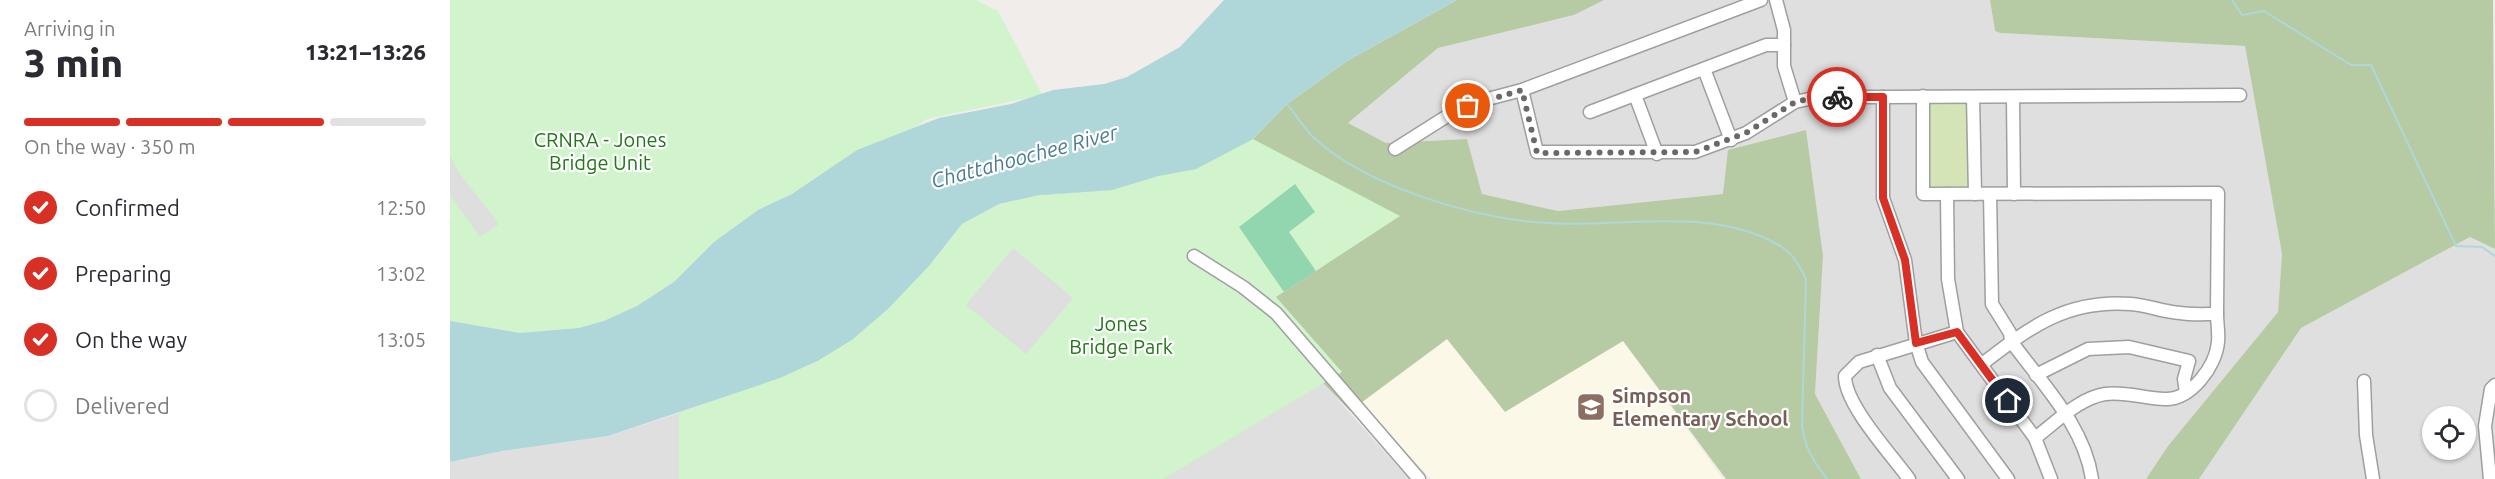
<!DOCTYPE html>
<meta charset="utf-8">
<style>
body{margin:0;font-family:Ubuntu,sans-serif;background:#f7f7f7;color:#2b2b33;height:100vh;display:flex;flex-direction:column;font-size:22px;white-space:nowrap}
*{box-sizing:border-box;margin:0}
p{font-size:20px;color:#7c7c81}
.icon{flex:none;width:33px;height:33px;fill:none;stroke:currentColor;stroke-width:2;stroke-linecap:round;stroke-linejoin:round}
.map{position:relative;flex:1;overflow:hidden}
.drawer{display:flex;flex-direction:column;background:#fff;width:450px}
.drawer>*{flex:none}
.fabs{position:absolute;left:1972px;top:406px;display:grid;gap:12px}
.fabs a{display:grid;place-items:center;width:54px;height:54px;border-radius:50%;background:#fff;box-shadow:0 2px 4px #0004;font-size:30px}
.pin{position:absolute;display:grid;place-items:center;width:51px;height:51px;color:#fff;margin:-26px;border:3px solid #fff;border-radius:50%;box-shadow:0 2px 6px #0007}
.courier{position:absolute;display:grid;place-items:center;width:60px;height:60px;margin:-30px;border:4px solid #d93025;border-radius:50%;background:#fff;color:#222;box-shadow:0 2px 8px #0007}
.head em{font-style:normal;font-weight:800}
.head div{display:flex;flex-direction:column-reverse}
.head{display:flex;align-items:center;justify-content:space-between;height:102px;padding:0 24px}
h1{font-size:39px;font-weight:800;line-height:45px}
.bar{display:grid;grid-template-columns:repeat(4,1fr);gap:9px 6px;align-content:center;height:72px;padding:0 24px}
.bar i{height:8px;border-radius:4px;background:#e1e1e2}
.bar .on{background:#d93025}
.bar p{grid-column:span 4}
ol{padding:0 24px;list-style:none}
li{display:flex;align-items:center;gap:18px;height:66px}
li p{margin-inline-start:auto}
li .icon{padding:6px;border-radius:50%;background:#d93025;color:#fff;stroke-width:4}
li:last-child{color:#7c7c81}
li i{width:33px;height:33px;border:3px solid #e1e1e2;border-radius:50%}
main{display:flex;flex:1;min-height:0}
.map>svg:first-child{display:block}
.residential{fill:#e0dfdf;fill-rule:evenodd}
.education{fill:#fcf8e7}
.grass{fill:#d5e4b6}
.forest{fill:#b6cba3;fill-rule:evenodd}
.park{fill:#d1f4cd}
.pitch{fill:#91d6af}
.parking{fill:#dedede}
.water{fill:#afd7d9}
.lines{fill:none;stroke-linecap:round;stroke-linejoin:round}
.stream{stroke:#afd7d9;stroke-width:2}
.minor-casing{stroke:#9f9f9f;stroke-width:15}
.minor{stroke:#fff;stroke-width:12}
.done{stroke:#6a6968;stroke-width:6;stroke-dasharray:0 10.8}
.route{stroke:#d93025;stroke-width:8}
.labels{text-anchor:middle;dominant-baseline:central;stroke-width:4.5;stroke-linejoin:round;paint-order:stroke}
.park-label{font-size:20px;fill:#227719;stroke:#fff}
.education-label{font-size:20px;font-weight:bold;fill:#785e54;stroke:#fff;text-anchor:start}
.water-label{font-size:21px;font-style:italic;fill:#4d7b91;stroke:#fff}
</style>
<main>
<section class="drawer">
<div class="head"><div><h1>3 min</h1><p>Arriving in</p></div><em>13:21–13:26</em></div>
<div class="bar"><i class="on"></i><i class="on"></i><i class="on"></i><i></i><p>On the way · 350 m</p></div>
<ol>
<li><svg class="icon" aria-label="check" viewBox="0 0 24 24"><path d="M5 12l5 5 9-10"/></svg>Confirmed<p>12:50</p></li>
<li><svg class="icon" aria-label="check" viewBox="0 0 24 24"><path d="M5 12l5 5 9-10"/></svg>Preparing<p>13:02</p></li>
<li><svg class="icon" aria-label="check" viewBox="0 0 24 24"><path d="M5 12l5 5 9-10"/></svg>On the way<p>13:05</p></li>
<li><i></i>Delivered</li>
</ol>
</section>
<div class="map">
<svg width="2045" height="479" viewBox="0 0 2045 479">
<rect width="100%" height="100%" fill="#f1edea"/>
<g class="residential">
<polygon points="1154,0 1540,0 1545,31 1550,33 1795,46 1832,254 1828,312 1718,446 1696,479 1411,479 1365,394 1373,256 1273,194 1108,211 1032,194 1017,139 936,143 897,124 988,48 1124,15"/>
<path d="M2020 237 2045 249V479H1749L1851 328ZM1983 417H2016V450H1983Z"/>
<polygon points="873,383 959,479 714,479"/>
<polygon points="229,413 229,479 0,479 0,462 52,451 158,436"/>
</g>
<polygon class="education" points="998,339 1055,411 1173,341 1273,479 981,479 911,403"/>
<polygon class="grass" points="1485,100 1512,100 1520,108 1519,182 1513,189 1486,189 1480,185 1477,179 1479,103"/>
<g class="forest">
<path d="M1007 0H1154L1124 15 988 48 898 123 936 143 1017 139 1032 194 1108 211 1273 194 1278 150 1356 130 1373 256 1365 394 1411 479H1276L1173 341 1055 412 997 339 900 411 873 383 714 479H229V413L330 378 403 339 590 195 662 190 708 176 746 169 803 139 837 104 897 61ZM765 214 876 264 834 292Z"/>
<polygon points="1540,0 2043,0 2045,249 2020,237 1851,328 1749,479 1696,479 1718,446 1828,312 1832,254 1795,46 1550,33 1545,31"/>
</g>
<g class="park">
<polygon points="0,0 526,0 548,11 595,100 583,97 477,119 231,284 127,337 0,329"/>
<polygon points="803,139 950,216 826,297 892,372 714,479 229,479 229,413 367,361 403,339 438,309 479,266 512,224 549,204 590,195 662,190 708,176 746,169"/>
</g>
<polygon class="pitch" points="845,184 865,212 839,232 866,271 834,292 789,227"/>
<g class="parking">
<polygon points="0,156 10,174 49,224 30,237 0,195"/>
<polygon points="563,248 623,298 576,354 516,305"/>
</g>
<polygon class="water" points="774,0 1007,0 897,61 837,104 803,139 746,169 708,176 662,190 590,195 549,204 512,224 479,266 438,309 403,339 367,361 330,378 158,436 52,451 0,462 0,321 70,333 129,328 154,321 187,306 224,282 264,242 308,210 342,194 407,150 489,118 561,104 603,90 654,84 677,77 730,47"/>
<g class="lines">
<g class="stream">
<polyline points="1782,0 1792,15 1814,11 1901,65 1921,65 2006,246 2032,247 2045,256"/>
<path d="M837 104C845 114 853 126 862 136 916 187 1025 219 1098 223 1172 228 1264 205 1332 247 1343 254 1350 267 1356 279L1352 425C1355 448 1363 461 1377 479"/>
</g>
<g class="minor-casing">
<g id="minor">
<polyline points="1326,0 1334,30 1334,66 1345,102"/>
<polyline points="1254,69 1281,140"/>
<polyline points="1072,90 1087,152 1245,152 1296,133 1345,102 1368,97 1433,97"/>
<polyline points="1185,95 1207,154"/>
<polyline points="1473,96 1473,194 1768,193 1767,314"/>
<polyline points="1523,97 1525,194"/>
<polyline points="1563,97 1564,194"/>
<polyline points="1140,112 1316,45 1334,45"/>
<polyline points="945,149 1002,113 1030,101 1072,90 1311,0"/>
<polyline points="1497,194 1498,279 1507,332 1585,438 1601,479"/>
<path d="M1540 194 1542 304 1560 333 1561 341C1592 384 1634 425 1642 479"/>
<polyline points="744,256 793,287 826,313 969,479"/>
<polyline points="1427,355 1440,388 1508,479"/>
<path d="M1532 364C1580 327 1617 299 1681 304 1697 305 1713 312 1730 313 1742 315 1755 314 1767 314 1767 323 1769 333 1768 342 1766 366 1741 400 1715 399 1695 399 1676 391 1655 394 1629 398 1605 423 1585 438"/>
<polyline points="1586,375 1638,349 1679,347 1739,361 1734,379 1736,392"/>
<polyline points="1914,381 1916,435 1923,479"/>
<path d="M1459 479C1441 454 1395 405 1395 376L1409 362 1507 332"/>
<polyline points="1558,479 1472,362 1466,343 1455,260 1433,198 1433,97 1790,95"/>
<polyline points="2040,479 2035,426 2041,389 2045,385"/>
</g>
</g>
<use href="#minor" class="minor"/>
</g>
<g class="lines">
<polyline class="done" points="1018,106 1072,90 1087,153 1245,152 1296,133 1345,102 1368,97 1387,97"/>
<polyline class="route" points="1387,97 1433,97 1433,198 1455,260 1466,343 1507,332 1558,401"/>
</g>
<defs>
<g id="school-square" transform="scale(1.5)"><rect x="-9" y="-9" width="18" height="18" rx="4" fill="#8d6e63" stroke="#fff"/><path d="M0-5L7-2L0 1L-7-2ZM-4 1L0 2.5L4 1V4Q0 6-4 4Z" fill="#fff"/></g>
</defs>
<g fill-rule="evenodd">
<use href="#school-square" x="1141" y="407"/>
</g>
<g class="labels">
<g class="park-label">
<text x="150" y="139">CRNRA - Jones<tspan x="150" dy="23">Bridge Unit</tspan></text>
<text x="671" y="323">Jones<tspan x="671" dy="23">Bridge Park</tspan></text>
</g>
<g class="education-label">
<text x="1162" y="395">Simpson<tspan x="1162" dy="23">Elementary School</tspan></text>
</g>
<g class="water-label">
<text transform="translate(574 156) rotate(-15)">Chattahoochee River</text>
</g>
</g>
</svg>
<div class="fabs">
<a><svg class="icon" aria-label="locate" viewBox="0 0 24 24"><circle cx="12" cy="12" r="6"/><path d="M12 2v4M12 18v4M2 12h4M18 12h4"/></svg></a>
</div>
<div class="pin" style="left:1018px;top:106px;background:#ea580c"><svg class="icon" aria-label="bag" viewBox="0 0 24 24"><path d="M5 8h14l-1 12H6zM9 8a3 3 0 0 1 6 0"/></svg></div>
<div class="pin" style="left:1558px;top:401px;background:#1f2937"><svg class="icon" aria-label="home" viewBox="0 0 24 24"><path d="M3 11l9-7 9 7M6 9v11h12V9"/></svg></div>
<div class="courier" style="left:1387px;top:97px"><svg class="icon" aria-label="bike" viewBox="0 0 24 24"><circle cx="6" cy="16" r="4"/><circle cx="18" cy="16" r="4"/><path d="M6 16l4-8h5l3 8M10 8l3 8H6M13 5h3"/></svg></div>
</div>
</main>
